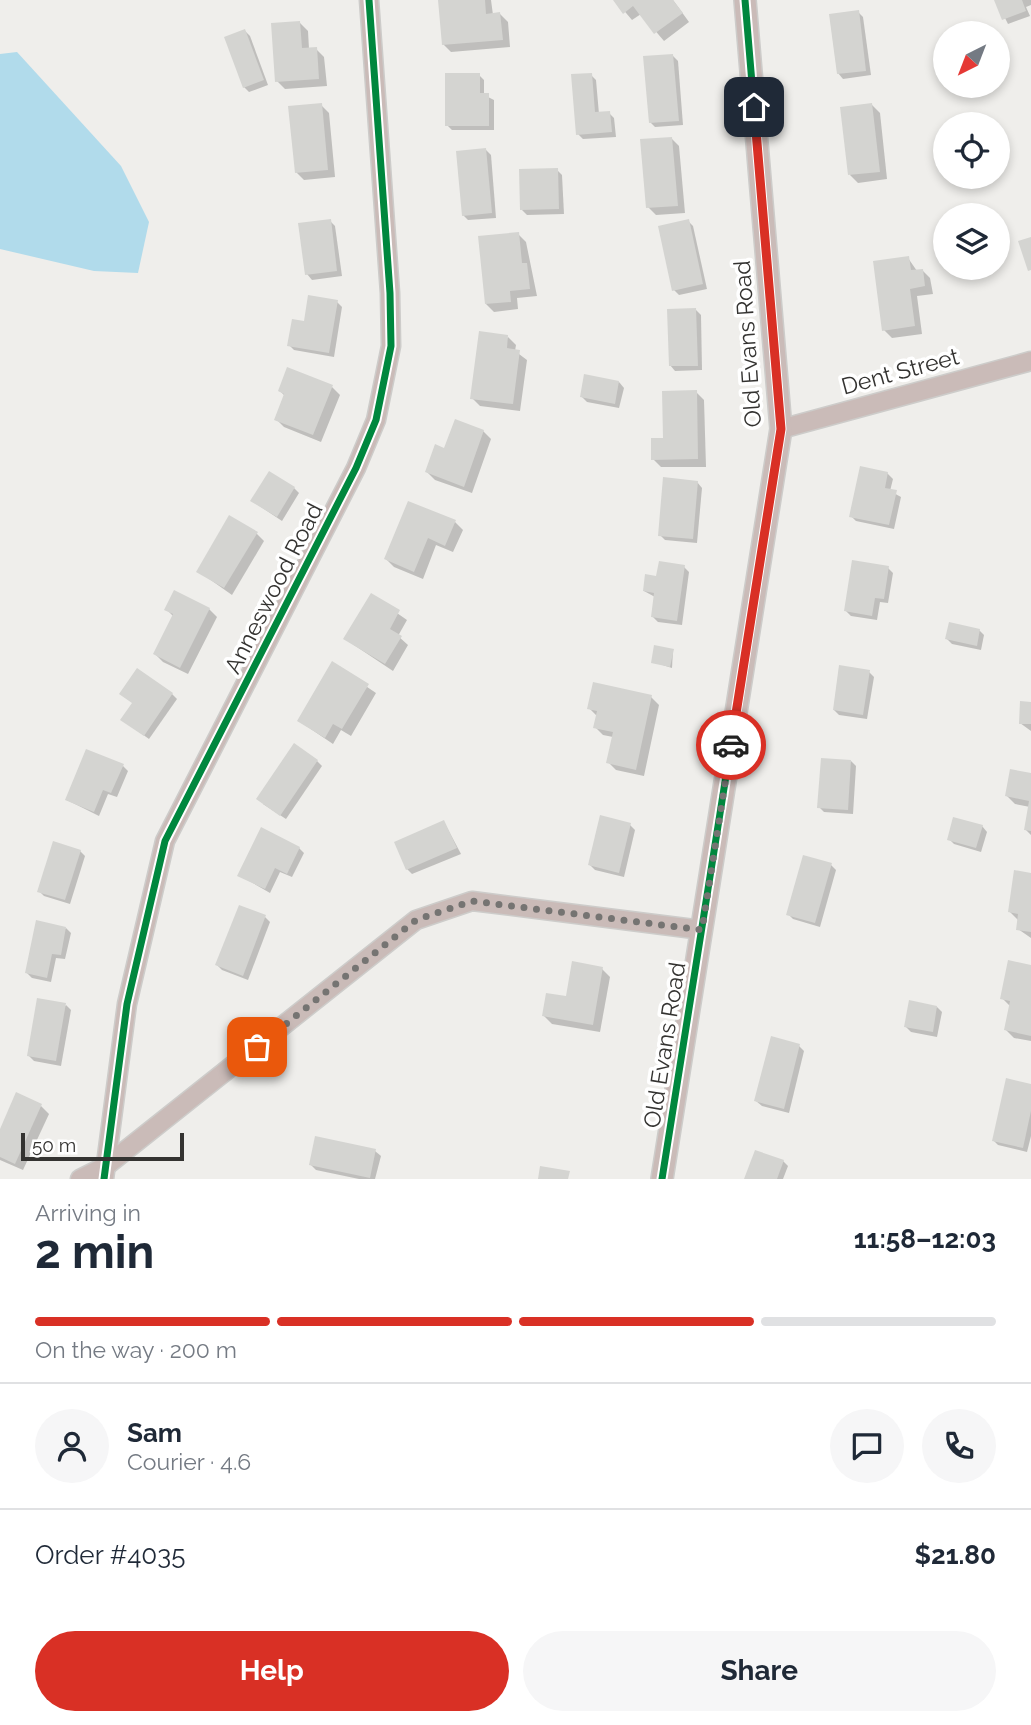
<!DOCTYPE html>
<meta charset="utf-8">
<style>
body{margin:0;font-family:Raleway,sans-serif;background:#f6f6f7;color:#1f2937;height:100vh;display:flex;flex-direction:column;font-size:26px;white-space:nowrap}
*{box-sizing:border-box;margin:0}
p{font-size:23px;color:#747a83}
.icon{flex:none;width:38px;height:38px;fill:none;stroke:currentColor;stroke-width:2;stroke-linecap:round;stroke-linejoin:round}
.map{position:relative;height:1179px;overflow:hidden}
.side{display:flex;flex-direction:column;background:#fff;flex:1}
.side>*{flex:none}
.needle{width:46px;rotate:222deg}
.buttons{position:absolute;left:933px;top:21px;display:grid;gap:14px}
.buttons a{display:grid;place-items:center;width:77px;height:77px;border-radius:50%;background:#fff;box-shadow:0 4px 10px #0003;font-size:35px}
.scale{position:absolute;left:21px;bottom:18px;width:163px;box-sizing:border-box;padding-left:7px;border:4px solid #343331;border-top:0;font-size:19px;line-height:24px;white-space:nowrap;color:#343331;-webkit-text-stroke:5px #fff;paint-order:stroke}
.pin{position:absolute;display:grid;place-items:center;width:60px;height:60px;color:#fff;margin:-30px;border-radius:14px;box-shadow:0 4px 10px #0006}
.courier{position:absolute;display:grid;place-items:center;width:70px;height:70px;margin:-35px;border:5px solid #d93025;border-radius:50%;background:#fff;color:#222;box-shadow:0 2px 9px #0007}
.summary em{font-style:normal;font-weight:700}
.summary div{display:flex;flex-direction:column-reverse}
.summary{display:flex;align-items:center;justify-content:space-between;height:119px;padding:0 35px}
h1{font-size:46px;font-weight:700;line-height:52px}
.bar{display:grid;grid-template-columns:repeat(4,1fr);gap:10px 7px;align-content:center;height:84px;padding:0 35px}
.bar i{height:9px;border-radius:5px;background:#e0e1e3}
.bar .on{background:#d93025}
.bar p{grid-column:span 4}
.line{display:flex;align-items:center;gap:18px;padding:0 35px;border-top:2px solid #e0e1e3}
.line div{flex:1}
.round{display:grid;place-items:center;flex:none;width:74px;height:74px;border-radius:37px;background:#f6f6f7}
.cta{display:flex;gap:14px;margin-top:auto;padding:14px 35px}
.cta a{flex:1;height:80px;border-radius:42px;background:#d93025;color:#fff;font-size:28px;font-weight:700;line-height:80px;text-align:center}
.cta a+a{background:#f6f6f7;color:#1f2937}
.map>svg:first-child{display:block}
.water{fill:#b1dbeb}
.shadow{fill:#0003}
.building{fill:#d4d4d1}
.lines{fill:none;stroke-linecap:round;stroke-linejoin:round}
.minor-casing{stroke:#cdccca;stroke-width:21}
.tertiary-casing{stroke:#cdccca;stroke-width:24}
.minor{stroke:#cabbb8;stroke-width:18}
.tertiary{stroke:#cabbb8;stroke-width:21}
.cycleway-casing{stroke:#fff;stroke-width:11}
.cycleway{stroke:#00873e;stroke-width:7}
.done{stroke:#757472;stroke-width:7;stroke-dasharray:0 12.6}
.route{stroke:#d93025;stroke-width:9}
.labels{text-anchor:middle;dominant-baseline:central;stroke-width:7;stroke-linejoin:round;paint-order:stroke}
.street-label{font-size:23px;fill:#343331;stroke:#fff}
</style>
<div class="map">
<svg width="1031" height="1179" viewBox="0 0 1031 1179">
<rect width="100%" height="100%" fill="#efeeeb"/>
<polygon class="water" points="17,52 121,166 149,222 138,273 94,271 0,249 0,54"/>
<g class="shadow">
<polygon points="439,0 491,0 493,15 500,14 508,22 510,47 451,52 443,44"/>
<polygon points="615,0 673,0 689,22 664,41 641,14 632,20"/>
<polygon points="996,0 1031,0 1031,5 1026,7 1030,16 1008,24"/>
<polygon points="858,12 863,17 871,75 843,79 838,73"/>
<polygon points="300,23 308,31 309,49 316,49 324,57 327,86 285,89 277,81"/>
<polygon points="245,31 250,36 268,85 249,92 244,87"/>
<polygon points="673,56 678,61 683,125 655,127 650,122"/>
<polygon points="479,75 484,80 484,95 494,100 494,130 452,130 447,125"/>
<polygon points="591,75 596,80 599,114 609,113 614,118 616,137 583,139 578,134"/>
<polygon points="321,105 329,113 335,177 304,180 296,172"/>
<polygon points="872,105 880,113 887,179 858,183 850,175"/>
<polygon points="671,138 679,146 685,213 656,215 648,207"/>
<polygon points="486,150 491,155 496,218 468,220 463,215"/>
<polygon points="557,170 562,175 564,214 527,215 522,210"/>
<polygon points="330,221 335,226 342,276 312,280 307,274"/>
<polygon points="688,221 693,226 707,289 679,295 674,290"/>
<polygon points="518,234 526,242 537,296 517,298 518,309 494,312 486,304"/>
<polygon points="908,258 917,271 922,270 930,278 933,294 917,296 922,334 892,338 884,330"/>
<polygon points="337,302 342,307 334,357 294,350 289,345 305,323"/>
<polygon points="696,310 701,315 702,370 675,371 670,365"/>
<polygon points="508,337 516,345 515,351 527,360 520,411 480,406 472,398"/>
<polygon points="619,382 624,388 619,408 587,402 582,397"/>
<polygon points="332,387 340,395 321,442 284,427 276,419 285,396 280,391"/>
<polygon points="696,392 704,400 706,467 661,467 653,459"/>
<polygon points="483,431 491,439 472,493 435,480 427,472 446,450"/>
<polygon points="887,473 893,479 890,491 901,497 894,529 856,521 851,516"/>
<polygon points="697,482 702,488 697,543 665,540 660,535"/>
<polygon points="294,488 299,493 282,521 252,501"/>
<polygon points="455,522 463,530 453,552 436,545 423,579 394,567 386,559"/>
<polygon points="256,533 264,541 232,595 198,571"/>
<polygon points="684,567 689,572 682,625 658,622 653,617 655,597 644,591 658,578"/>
<polygon points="888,568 893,573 888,603 880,602 877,620 851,616 846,611"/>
<polygon points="371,595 407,620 398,636 408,645 393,671 345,639"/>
<polygon points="166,609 209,609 217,617 188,674 163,662 155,654 174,617"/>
<polygon points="979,630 984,635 981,650 952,644 947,639"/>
<polygon points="673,650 672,668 653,662"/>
<polygon points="333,664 376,693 351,736 341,730 333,744 299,721"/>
<polygon points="869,672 874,677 867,719 839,715 834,710"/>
<polygon points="172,694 177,699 149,739 128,724 133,704"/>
<polygon points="651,697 659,705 644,776 616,770 608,762 613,737 603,735 595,727 598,717 589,708"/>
<polygon points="1031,703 1031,731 1020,723"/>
<polygon points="317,761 322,766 286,819 263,804"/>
<polygon points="851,761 856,766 853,814 824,812 819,807"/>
<polygon points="123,766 128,771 117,797 108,794 99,816 67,800"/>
<polygon points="1031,775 1031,835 1025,829 1030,807 1015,804 1007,796"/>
<polygon points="444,822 461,854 412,874 407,869"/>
<polygon points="630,825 635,830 624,877 595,870 590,865"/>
<polygon points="982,826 987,832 981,852 954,844 949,839"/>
<polygon points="299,848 304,853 292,877 280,872 270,893 239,875"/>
<polygon points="80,851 85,856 70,904 44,896 39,891"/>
<polygon points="831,865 836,870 820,927 793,919 788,914"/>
<polygon points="1031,875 1031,938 1018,929 1018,920 1010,912"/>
<polygon points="265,917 270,922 248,980 222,970 217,965"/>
<polygon points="66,928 71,933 65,959 56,958 51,982 32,978 27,973"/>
<polygon points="1031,966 1031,1041 1014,1038 1006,1030 1011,1007 1002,998"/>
<polygon points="602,969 610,977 600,1032 552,1024 544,1016"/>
<polygon points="66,1005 71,1010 61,1066 34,1061 29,1056"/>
<polygon points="937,1007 942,1012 937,1037 911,1032 906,1027"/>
<polygon points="799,1046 804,1051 789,1113 762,1106 756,1101"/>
<polygon points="1031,1085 1031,1136 1027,1152 998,1145 993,1140"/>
<polygon points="41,1106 49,1114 23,1170 0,1160 0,1133"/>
<polygon points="375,1151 381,1156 375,1179 359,1179 316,1170 311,1165"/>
<polygon points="783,1161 788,1166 783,1179 746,1179"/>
</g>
<g class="building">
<polygon points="438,0 485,0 486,14 500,12 503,40 442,45"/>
<polygon points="613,0 673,0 683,13 654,34 633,6 623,14"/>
<polygon points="994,0 1022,0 1026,11 1002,20"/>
<polygon points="859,10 866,71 837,74 829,14"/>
<polygon points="300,21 302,48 317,47 319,79 275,82 271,23"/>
<polygon points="245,29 264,80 243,88 224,37"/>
<polygon points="673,54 679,121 649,123 643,56"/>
<polygon points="445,73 480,73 480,93 489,93 489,126 445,126"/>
<polygon points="592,73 595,112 610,111 612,132 576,135 571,74"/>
<polygon points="322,103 328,170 295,173 288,106"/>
<polygon points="872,103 880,172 848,175 840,107"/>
<polygon points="672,137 678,206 646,208 640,139"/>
<polygon points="486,148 492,213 462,216 456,151"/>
<polygon points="558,168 559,209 520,210 519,169"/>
<polygon points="331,219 337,271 305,275 298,223"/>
<polygon points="689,219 703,284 672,291 658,226"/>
<polygon points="519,232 522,263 527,263 530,289 510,291 511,302 485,304 478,236"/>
<polygon points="1031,237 1031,270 1028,271 1018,241"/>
<polygon points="909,256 911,270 923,269 925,286 910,289 915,326 882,331 873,261"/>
<polygon points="308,295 338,300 329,353 287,346 292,319 304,321"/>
<polygon points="696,308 698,366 669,366 667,309"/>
<polygon points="479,331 508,335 507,348 520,350 513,404 470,399"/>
<polygon points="287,367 333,385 313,435 274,420 284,394 278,391"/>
<polygon points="584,374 619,381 615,404 580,397"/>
<polygon points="697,390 698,459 651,460 651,438 663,438 662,391"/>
<polygon points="455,419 484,430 464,487 425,472 435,444 444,448"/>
<polygon points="860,466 888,472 885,488 897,490 889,525 849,517"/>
<polygon points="269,471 295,487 277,517 250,501"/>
<polygon points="663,477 698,481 693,539 658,536"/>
<polygon points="408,501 456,520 445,546 428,538 414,572 384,559"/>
<polygon points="229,515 258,532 224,588 196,572"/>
<polygon points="852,560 889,566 884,599 875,598 872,616 844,611"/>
<polygon points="659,561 685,565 677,621 651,617 654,593 643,591 645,574 656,576"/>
<polygon points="174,590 210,608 180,668 153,654 173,614 164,610"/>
<polygon points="371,593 400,610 390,629 402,636 385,664 343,639"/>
<polygon points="949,622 980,629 977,646 945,639"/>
<polygon points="654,645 674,649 670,667 651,663"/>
<polygon points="332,661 369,684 342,729 333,724 325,738 297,721"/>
<polygon points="839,665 870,670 863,715 833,710"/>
<polygon points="137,668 173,693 144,736 120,720 132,703 119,694"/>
<polygon points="593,682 652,695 636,770 606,763 613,732 593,728 597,711 587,709"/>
<polygon points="1020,701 1031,702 1031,724 1019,724"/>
<polygon points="294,743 318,760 280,816 256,799"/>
<polygon points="86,749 124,764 111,793 103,790 94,812 65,800"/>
<polygon points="821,758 851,760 848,810 817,808"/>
<polygon points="1010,769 1031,773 1031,831 1024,830 1029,801 1005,796"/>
<polygon points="600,815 631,823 619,873 588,865"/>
<polygon points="953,817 983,825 976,848 947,840"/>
<polygon points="444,820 457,848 406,870 394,842"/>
<polygon points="261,827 300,847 287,874 275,868 265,889 237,876"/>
<polygon points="53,841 81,850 65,900 37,892"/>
<polygon points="803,855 832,863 815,923 786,915"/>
<polygon points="1014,870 1031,873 1031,932 1016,930 1018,914 1008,912"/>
<polygon points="239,905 266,915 243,976 215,965"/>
<polygon points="36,920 66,927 61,955 52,954 47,978 25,973"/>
<polygon points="1008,960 1031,965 1031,1036 1004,1030 1010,1001 1000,999"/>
<polygon points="572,961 603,967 593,1025 542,1016 546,993 566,996"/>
<polygon points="37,998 66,1003 56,1061 27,1056"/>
<polygon points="909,1000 937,1006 933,1032 904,1027"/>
<polygon points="771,1036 800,1044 784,1109 754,1101"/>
<polygon points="1006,1078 1031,1084 1031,1111 1023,1148 992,1141"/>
<polygon points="16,1092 42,1104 15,1164 0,1157 0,1129"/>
<polygon points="315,1136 376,1149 370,1178 309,1165"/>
<polygon points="755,1150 784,1160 777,1179 744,1179"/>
<polygon points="540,1166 570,1171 568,1179 538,1179"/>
</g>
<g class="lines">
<g class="minor-casing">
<g id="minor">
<polyline points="781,429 1031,361"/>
<polyline points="80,1179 106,1166 416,920 472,901 702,930"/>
<polyline points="104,1179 127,1004 165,841 356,468 376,420 391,346 390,293 369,0"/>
</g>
</g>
<g class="tertiary-casing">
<polyline id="tertiary" points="662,1179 781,429 745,0"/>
</g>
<use href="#minor" class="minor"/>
<use href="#tertiary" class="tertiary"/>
<g class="cycleway-casing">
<g id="cycleway">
<polyline points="104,1179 127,1004 165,841 356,468 376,420 391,346 390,293 369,0"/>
<polyline points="662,1179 781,429 745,0"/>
</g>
</g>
<use href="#cycleway" class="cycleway"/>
</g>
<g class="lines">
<polyline class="done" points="257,1047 416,920 472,901 702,930 731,745"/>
<polyline class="route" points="731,745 781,429 754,107"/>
</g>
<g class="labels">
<g class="street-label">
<text transform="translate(747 344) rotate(-94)">Old Evans Road</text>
<text transform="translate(900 371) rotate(-15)">Dent Street</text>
<text transform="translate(273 588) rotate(-63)">Anneswood Road</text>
<text transform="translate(664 1045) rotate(-81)">Old Evans Road</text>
</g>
</g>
</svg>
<div class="buttons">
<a><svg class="needle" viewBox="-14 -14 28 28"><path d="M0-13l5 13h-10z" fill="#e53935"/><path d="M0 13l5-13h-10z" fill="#747a83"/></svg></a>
<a><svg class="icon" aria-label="locate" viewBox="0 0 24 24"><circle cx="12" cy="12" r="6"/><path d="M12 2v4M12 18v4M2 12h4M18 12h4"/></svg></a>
<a><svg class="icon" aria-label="layers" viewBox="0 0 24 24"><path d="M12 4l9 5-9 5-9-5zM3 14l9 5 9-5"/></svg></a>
</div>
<div class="scale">50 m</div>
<div class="pin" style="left:257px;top:1047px;background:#ea580c"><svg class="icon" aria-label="bag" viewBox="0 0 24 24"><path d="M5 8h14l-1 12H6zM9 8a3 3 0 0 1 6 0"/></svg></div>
<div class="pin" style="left:754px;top:107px;background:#1f2937"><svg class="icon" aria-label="home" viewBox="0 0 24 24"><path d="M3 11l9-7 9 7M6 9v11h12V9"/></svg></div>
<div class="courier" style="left:731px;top:745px"><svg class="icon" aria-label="car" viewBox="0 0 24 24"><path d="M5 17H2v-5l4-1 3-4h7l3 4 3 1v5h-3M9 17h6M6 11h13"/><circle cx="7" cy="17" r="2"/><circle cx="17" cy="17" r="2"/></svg></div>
</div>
<section class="side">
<div class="summary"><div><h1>2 min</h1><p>Arriving in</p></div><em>11:58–12:03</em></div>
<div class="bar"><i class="on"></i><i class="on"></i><i class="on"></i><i></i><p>On the way · 200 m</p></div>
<div class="line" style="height:126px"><a class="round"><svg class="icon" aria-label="person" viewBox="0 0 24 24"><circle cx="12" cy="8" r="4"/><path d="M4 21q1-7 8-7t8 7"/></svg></a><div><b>Sam</b><p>Courier · 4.6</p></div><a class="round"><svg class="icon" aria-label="chat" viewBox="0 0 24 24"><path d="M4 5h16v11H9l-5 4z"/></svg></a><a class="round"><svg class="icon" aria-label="phone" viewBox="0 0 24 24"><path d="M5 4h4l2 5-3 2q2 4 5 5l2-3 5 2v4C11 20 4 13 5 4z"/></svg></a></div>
<div class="line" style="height:91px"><div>Order #4035</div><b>$21.80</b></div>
<div class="cta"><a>Help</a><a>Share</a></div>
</section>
